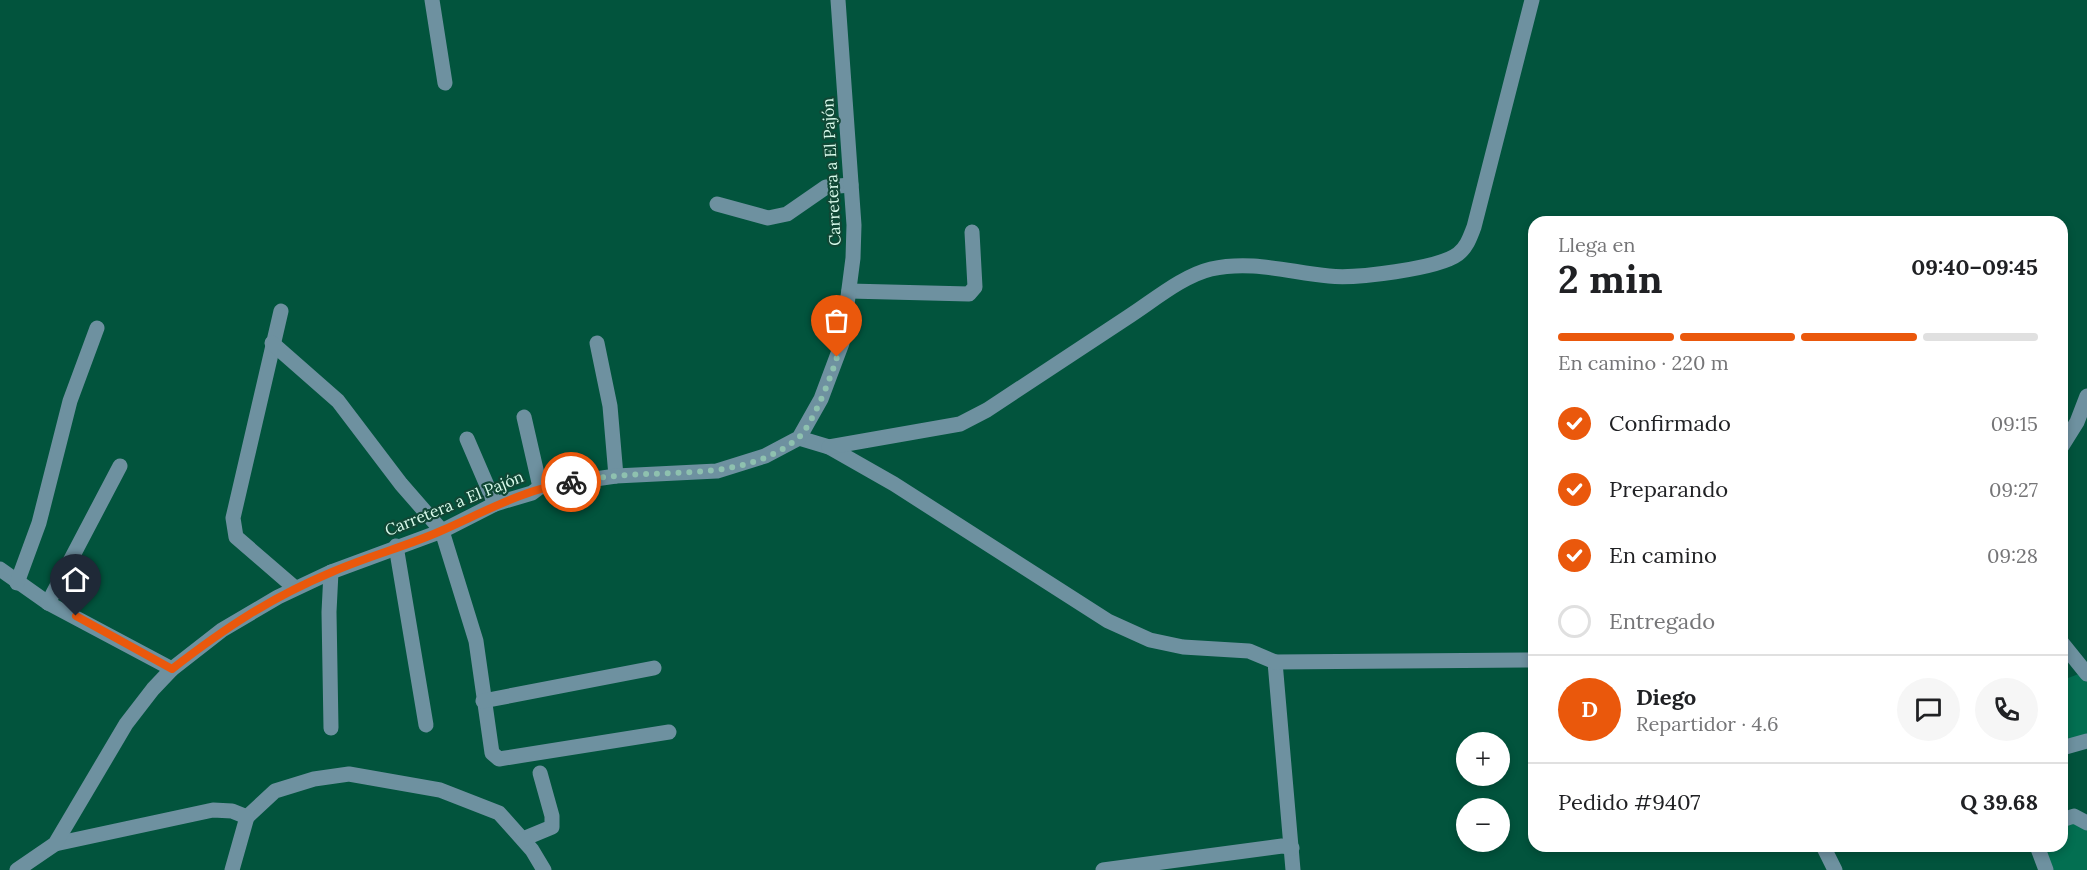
<!DOCTYPE html>
<html lang="es">
<meta charset="utf-8">
<style>
body{margin:0;font-family:Lora,serif;background:#f6f6f6;color:#202124;height:100vh;display:flex;flex-direction:column;font-size:22px;white-space:nowrap}
*{box-sizing:border-box;margin:0}
p{font-size:20px;color:#757577}
.icon{flex:none;width:33px;height:33px;fill:none;stroke:currentColor;stroke-width:2;stroke-linecap:round;stroke-linejoin:round}
.map{position:relative;flex:1;overflow:hidden}
.drawer{position:absolute;left:1528px;top:216px;width:540px;height:636px;display:flex;flex-direction:column;background:#fff;border-radius:18px;box-shadow:0 3px 9px #0003}
.drawer>*{flex:none}
.buttons{position:absolute;left:1456px;top:732px;display:grid;gap:12px}
.buttons a{display:grid;place-items:center;width:54px;height:54px;border-radius:50%;background:#fff;box-shadow:0 3px 9px #0003;font-size:30px}
.pin{position:absolute;display:grid;place-items:center;width:51px;height:51px;color:#fff;margin:-62px -26px;border-radius:50% 50% 50% 0;rotate:-45deg;box-shadow:0 0 6px #0007}
.pin .icon{rotate:45deg}
.courier{position:absolute;display:grid;place-items:center;width:60px;height:60px;margin:-30px;border:4px solid #ea580c;border-radius:50%;background:#fff;color:#222;box-shadow:0 2px 8px #0007}
.summary em{font-style:normal;font-weight:700}
.summary div{display:flex;flex-direction:column-reverse}
.summary{display:flex;align-items:center;justify-content:space-between;height:102px;padding:0 30px}
h1{font-size:39px;font-weight:700;line-height:45px}
.bar{display:grid;grid-template-columns:repeat(4,1fr);gap:9px 6px;align-content:center;height:72px;padding:0 30px}
.bar i{height:8px;border-radius:4px;background:#e0e0e0}
.bar .selected{background:#ea580c}
.bar p{grid-column:span 4}
.line{display:flex;align-items:center;gap:15px;padding:0 30px;border-top:2px solid #e0e0e0}
.line div{flex:1}
.round{display:grid;place-items:center;flex:none;width:63px;height:63px;border-radius:32px;background:#f6f6f6}
ol{padding:0 30px;list-style:none}
li{display:flex;align-items:center;gap:18px;height:66px}
li p{margin-inline-start:auto}
li .icon{padding:6px;border-radius:50%;background:#ea580c;color:#fff;stroke-width:4}
li:last-child{color:#757577}
li i{width:33px;height:33px;border:3px solid #e0e0e0;border-radius:50%}
.map>svg:first-child{display:block}
.green{fill:#036f51}
.lines{fill:none;stroke-linecap:round;stroke-linejoin:round}
.minor{stroke:#6e91a0;stroke-width:15}
.done{stroke:#8ec1af;stroke-width:6;stroke-dasharray:0 10.8}
.route{stroke:#ea580c;stroke-width:8}
.labels{text-anchor:middle;dominant-baseline:central;stroke-width:4.5;stroke-linejoin:round;paint-order:stroke}
.street-label{font-size:16px;fill:#d9fbec;stroke:#104735}
</style>
<div class="map">
<svg width="2087" height="870" viewBox="0 0 2087 870">
<rect width="100%" height="100%" fill="#02543d"/>
<g class="green">
<polygon points="2081,673 2087,681 2087,737 2063,744 2063,680"/>
<polygon points="2073,820 2087,830 2087,870 2050,870 2041,846 2062,846 2063,823"/>
</g>
<g class="lines">
<g class="minor">
<polyline points="432,0 445,83"/>
<polyline points="717,204 768,218 787,214 826,187 851,185"/>
<polyline points="849,291 969,294 975,287 972,232"/>
<polyline points="281,311 233,518 236,537 295,588"/>
<polyline points="272,343 338,401 401,484 442,531 476,641 492,753 499,759 669,732"/>
<polyline points="597,343 610,406 616,476"/>
<polyline points="524,417 540,487"/>
<polyline points="799,438 829,447 894,484 1108,621 1150,640 1183,647 1249,651 1275,662 1293,870"/>
<polyline points="467,439 495,504"/>
<polyline points="2062,446 2077,422 2087,396"/>
<path d="M829 447 960 424 987 410C1034 379 1081 348 1128 317 1153 301 1182 276 1211 269 1252 260 1288 272 1329 276 1354 279 1438 269 1458 254 1467 247 1470 237 1474 227L1532 0"/>
<polyline points="396,546 426,725"/>
<polyline points="0,569 48,603 172,669"/>
<polyline points="331,572 329,612 331,728"/>
<polyline points="17,583 39,523 70,401 97,328"/>
<polyline points="48,603 120,466"/>
<polyline points="2062,643 2087,674"/>
<polyline points="1275,662 1534,660"/>
<polyline points="483,701 654,668"/>
<polyline points="2062,748 2087,741"/>
<polyline points="247,817 275,791 314,779 349,774 440,790 499,813 532,850 544,870"/>
<polyline points="2062,820 2074,816 2087,823"/>
<polyline points="523,839 552,827 552,816 540,773"/>
<polyline points="55,844 213,810 232,811 247,817 232,870"/>
<polyline points="1823,846 1835,870"/>
<polyline points="2037,846 2046,870"/>
<polyline points="17,870 55,844 126,724 153,689 172,669 222,630 278,597 331,572 442,531 495,504 532,493 540,487 616,476 717,471 765,456 799,438 821,399 842,343 853,258 854,225 838,0"/>
<polyline points="1103,870 1282,846 1292,848"/>
</g>
</g>
<g class="lines">
<path class="done" d="M571 482C586 480 601 477 616 476 676 470 746 480 797 439 812 427 831 377 837 357"/>
<path class="route" d="M76 616 172 669C225 628 270 598 332 572 368 556 408 546 443 530 486 511 525 489 571 482"/>
</g>
<g class="labels">
<g class="street-label">
<text transform="translate(831 172) rotate(-93)">Carretera a El Pajón</text>
<text transform="translate(454 503) rotate(-22)">Carretera a El Pajón</text>
</g>
</g>
</svg>
<div class="buttons">
<a>+</a>
<a>−</a>
</div>
<div class="pin" style="left:837px;top:357px;background:#ea580c"><svg class="icon" aria-label="bag" viewBox="0 0 24 24"><path d="M5 8h14l-1 12H6zM9 8a3 3 0 0 1 6 0"/></svg></div>
<div class="pin" style="left:76px;top:616px;background:#1f2937"><svg class="icon" aria-label="home" viewBox="0 0 24 24"><path d="M3 11l9-7 9 7M6 9v11h12V9"/></svg></div>
<div class="courier" style="left:571px;top:482px"><svg class="icon" aria-label="bike" viewBox="0 0 24 24"><circle cx="6" cy="16" r="4"/><circle cx="18" cy="16" r="4"/><path d="M6 16l4-8h5l3 8M10 8l3 8H6M13 5h3"/></svg></div>
<section class="drawer">
<div class="summary"><div><h1>2 min</h1><p>Llega en</p></div><em>09:40–09:45</em></div>
<div class="bar"><i class="selected"></i><i class="selected"></i><i class="selected"></i><i></i><p>En camino · 220 m</p></div>
<ol>
<li><svg class="icon" aria-label="check" viewBox="0 0 24 24"><path d="M5 12l5 5 9-10"/></svg>Confirmado<p>09:15</p></li>
<li><svg class="icon" aria-label="check" viewBox="0 0 24 24"><path d="M5 12l5 5 9-10"/></svg>Preparando<p>09:27</p></li>
<li><svg class="icon" aria-label="check" viewBox="0 0 24 24"><path d="M5 12l5 5 9-10"/></svg>En camino<p>09:28</p></li>
<li><i></i>Entregado</li>
</ol>
<div class="line" style="height:108px"><b class="round" style="background:#ea580c;color:#fff">D</b><div><b>Diego</b><p>Repartidor · 4.6</p></div><a class="round"><svg class="icon" aria-label="chat" viewBox="0 0 24 24"><path d="M4 5h16v11H9l-5 4z"/></svg></a><a class="round"><svg class="icon" aria-label="phone" viewBox="0 0 24 24"><path d="M5 4h4l2 5-3 2q2 4 5 5l2-3 5 2v4C11 20 4 13 5 4z"/></svg></a></div>
<div class="line" style="height:78px"><div>Pedido #9407</div><b>Q 39.68</b></div>
</section>
</div>
